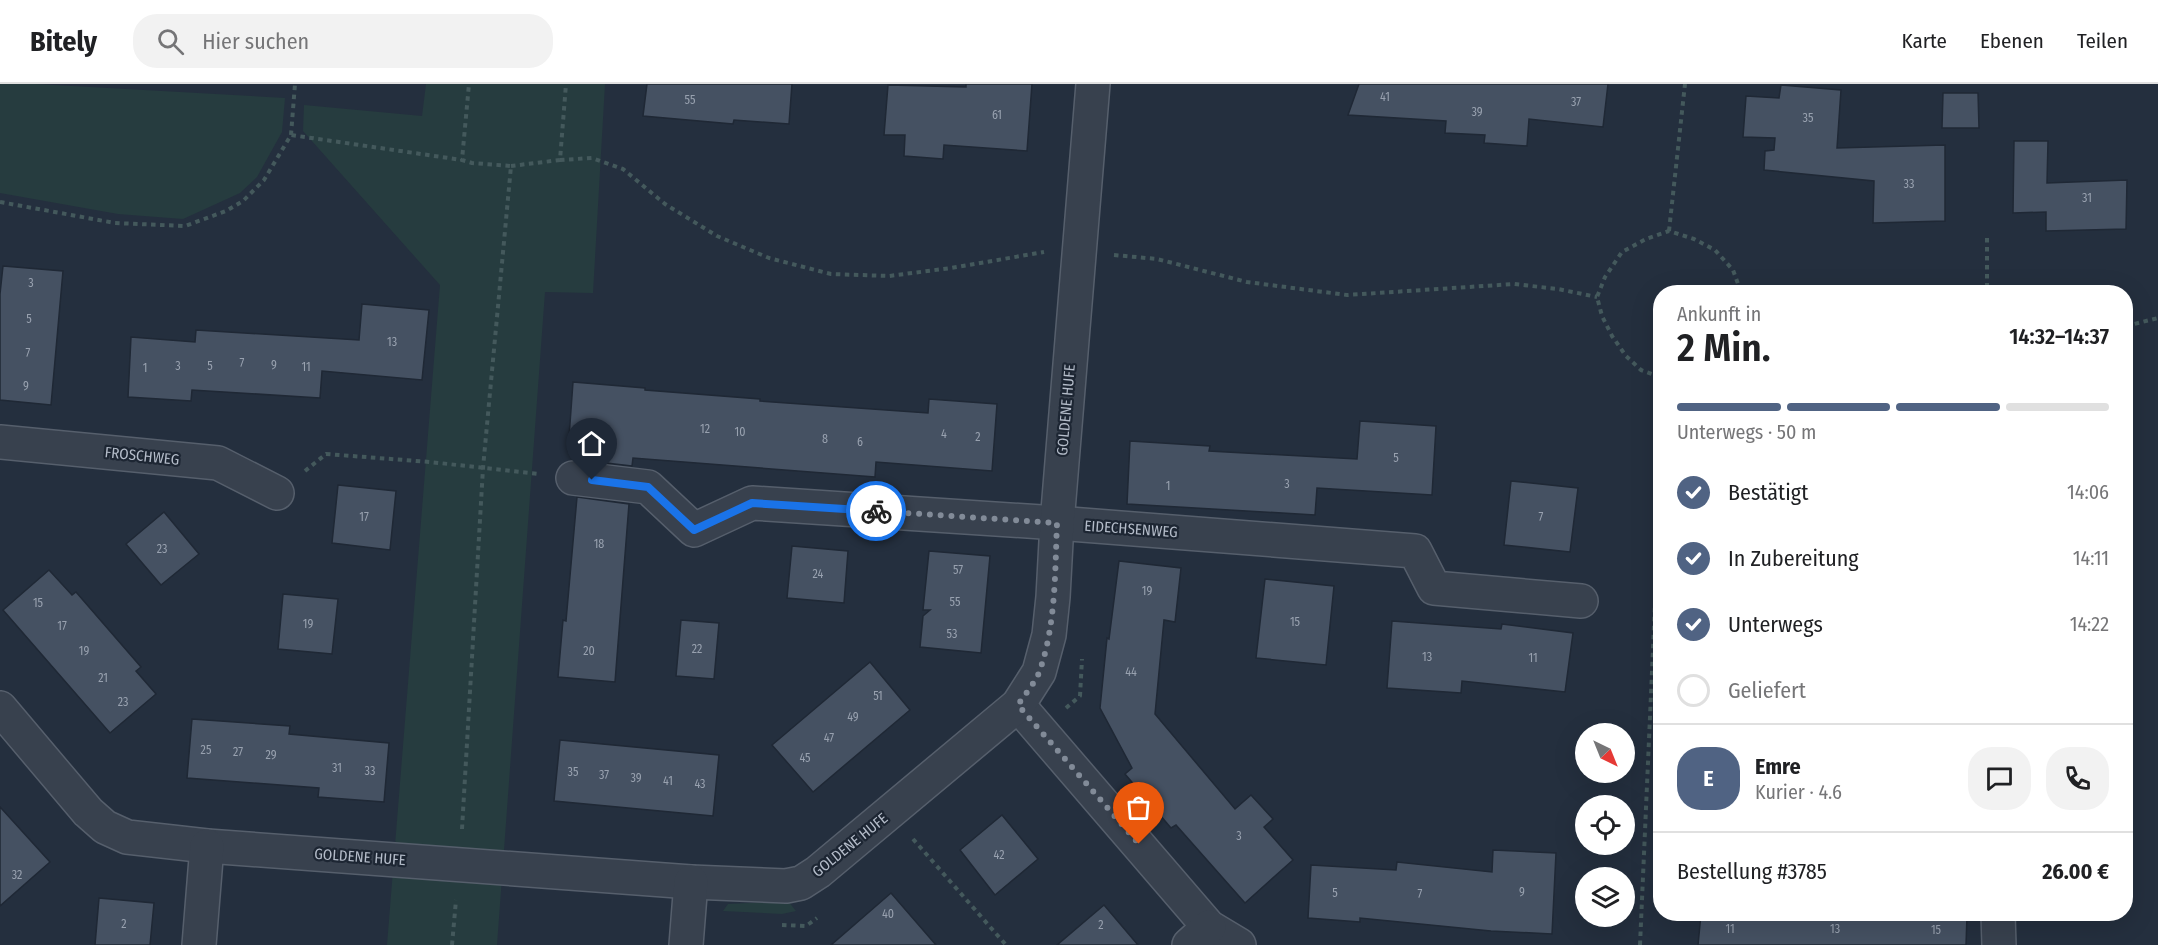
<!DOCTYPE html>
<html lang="de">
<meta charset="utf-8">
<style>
body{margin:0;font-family:"Fira Sans Condensed",sans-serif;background:#f2f2f2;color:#202124;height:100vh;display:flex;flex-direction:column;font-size:22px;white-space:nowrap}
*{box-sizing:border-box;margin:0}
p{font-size:20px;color:#757577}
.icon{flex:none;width:33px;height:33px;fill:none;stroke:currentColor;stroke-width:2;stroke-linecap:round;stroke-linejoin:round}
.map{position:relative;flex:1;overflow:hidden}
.details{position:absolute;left:1653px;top:201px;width:480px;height:636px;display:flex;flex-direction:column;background:#fff;border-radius:24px;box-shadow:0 6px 24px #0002}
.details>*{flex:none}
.needle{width:39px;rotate:137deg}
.controls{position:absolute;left:1575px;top:639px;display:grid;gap:12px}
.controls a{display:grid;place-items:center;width:60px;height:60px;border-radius:50%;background:#fff;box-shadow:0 6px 24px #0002;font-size:30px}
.pin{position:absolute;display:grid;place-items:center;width:51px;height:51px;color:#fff;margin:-62px -26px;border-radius:50% 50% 50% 0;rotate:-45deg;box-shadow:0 0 6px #0007}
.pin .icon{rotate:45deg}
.courier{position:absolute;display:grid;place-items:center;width:60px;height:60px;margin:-30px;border:4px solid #1a73e8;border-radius:50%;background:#fff;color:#222;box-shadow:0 2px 8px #0007}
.overview em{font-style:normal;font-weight:600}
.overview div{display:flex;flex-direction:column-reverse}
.overview{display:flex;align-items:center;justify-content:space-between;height:102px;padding:0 24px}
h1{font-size:39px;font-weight:600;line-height:45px}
.bar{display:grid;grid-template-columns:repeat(4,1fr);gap:9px 6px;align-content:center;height:72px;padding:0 24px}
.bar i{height:8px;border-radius:4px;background:#e0e0e0}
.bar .active{background:#506383}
.bar p{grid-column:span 4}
.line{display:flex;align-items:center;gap:15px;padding:0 24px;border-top:2px solid #e0e0e0}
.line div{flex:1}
.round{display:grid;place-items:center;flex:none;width:63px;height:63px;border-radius:24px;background:#f2f2f2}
ol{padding:0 24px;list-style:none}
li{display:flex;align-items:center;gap:18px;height:66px}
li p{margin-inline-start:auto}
li .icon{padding:6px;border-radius:50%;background:#506383;color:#fff;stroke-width:4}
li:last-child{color:#757577}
li i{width:33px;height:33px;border:3px solid #e0e0e0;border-radius:50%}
header{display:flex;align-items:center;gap:36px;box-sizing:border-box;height:84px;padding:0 30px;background:#fff;border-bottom:2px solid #e0e0e0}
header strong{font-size:28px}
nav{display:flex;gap:33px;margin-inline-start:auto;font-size:21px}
.search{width:420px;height:54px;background:#f2f2f2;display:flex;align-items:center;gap:15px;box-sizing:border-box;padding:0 21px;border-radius:24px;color:#757577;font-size:22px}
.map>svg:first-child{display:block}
.green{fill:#263c3f}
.building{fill:#455162;stroke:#1f2835;stroke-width:1.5}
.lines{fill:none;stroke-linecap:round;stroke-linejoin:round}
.minor-casing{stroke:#565f6c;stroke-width:36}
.path{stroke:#44595c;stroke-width:4;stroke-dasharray:4.5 4.5;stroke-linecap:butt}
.minor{stroke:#38414e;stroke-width:33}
.done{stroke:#828b98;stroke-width:6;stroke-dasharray:0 10.8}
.route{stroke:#1a73e8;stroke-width:8}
.labels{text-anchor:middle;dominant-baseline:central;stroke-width:4.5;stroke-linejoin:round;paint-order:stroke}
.number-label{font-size:12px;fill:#98a1af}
.street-label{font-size:15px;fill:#b4bcc9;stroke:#1d2633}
</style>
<header>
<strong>Bitely</strong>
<div class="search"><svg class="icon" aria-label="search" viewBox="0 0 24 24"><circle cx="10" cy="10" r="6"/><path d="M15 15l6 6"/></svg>Hier suchen</div>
<nav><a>Karte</a><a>Ebenen</a><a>Teilen</a></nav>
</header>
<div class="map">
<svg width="2158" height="861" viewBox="0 0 2158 861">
<rect width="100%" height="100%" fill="#242f3e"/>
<g class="green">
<polygon points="0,0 36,0 285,14 282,48 257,93 240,109 183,135 118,130 0,109"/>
<polygon points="426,0 605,0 593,209 545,208 497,861 387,861 440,201 303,47 304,21 422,32"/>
<polygon points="788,817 796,827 782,830 723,827 728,820"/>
</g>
<g class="building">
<polygon points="647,0 792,0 789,40 734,36 733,40 643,32"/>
<polygon points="966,0 1032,0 1027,67 944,61 943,75 904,72 905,51 884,51 888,1 966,3"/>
<polygon points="1359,0 1608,0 1603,43 1529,35 1527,62 1484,59 1485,51 1445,49 1446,37 1348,31"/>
<polygon points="1781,1 1841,6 1837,64 1945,61 1945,137 1873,139 1874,97 1764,86 1765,67 1774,66 1775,54 1743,53 1746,12 1779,14"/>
<polygon points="1943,9 1978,9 1979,44 1942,44"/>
<polygon points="2014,57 2048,57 2047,99 2127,96 2126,145 2046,147 2046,128 2013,129"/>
<polygon points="3,182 63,187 51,321 0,316 0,210"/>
<polygon points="362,220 429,226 422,296 322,287 320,314 192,306 191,317 128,313 131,253 195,258 196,246 359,256"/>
<polygon points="573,298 645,304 645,306 760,315 760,317 928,329 929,315 997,320 992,387 876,378 875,393 633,374 632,382 580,376 580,368 568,367"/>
<polygon points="1360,337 1436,342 1432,411 1317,404 1315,431 1127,420 1130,357 1210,362 1209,367 1357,375"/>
<polygon points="1511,397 1578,404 1570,468 1504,461"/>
<polygon points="338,401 396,407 390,466 332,459"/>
<polygon points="577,413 629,420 615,598 558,593 563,536 566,537"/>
<polygon points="164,428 199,470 161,501 126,460"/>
<polygon points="792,462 848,467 844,519 787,514"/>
<polygon points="929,467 990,472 981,569 920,563 923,532 930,526 923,526"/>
<polygon points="1119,477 1181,484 1175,538 1164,536 1155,630 1235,725 1251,711 1273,735 1264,743 1293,776 1245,819 1176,741 1171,744 1125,690 1132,684 1100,624 1107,554 1109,555"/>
<polygon points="49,486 72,511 76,508 141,583 136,587 156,610 110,649 3,526"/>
<polygon points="1265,495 1334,502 1326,581 1256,574"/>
<polygon points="283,510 338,515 332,570 278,565"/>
<polygon points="681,536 719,539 714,595 676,592"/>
<polygon points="1392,537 1501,545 1502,540 1573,549 1565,608 1462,597 1461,609 1387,604"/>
<polygon points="870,578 910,626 813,708 772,661"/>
<polygon points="192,635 290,642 289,650 389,659 384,718 318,713 319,704 187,694"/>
<polygon points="560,656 719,671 713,732 554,717"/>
<polygon points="0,723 50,778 0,822"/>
<polygon points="1002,731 1038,775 995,811 960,766"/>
<polygon points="1493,766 1556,769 1552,850 1491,847 1360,834 1360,838 1308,834 1311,781 1396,786 1397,778 1492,788"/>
<polygon points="891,809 936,861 831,861"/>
<polygon points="99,814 154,819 150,861 95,861"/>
<polygon points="1104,821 1138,861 1057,861"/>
<polygon points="1701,830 1967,832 1966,861 1698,861"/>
</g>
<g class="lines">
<g class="minor-casing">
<g id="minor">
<polyline points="0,358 218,379 277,409"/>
<polyline points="573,394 648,403 694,446 752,419 1057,439 1415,467 1434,504 1581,517"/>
<polyline points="1018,621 1209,843 1239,861"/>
<polyline points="0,624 88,728 105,743 127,753 207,762 691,798 786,802 801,799 818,788 1018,621 1039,588 1049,551 1053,513 1057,439 1093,0"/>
<polyline points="1998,830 1999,861"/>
<polyline points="199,861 207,762"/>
<polyline points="686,861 691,798"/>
<polyline points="1189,861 1209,843"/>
</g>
</g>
<g class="path">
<polyline points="291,51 295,0"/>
<polyline points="560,76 592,74 623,85 665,120 717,152 769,174 831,190 889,192 951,184 1044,168"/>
<polyline points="511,82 560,76 566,0"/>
<polyline points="0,118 115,139 185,142 226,127 243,117 264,96 291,51 462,76"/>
<polyline points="1669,147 1685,0"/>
<polyline points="1987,154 1987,208"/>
<polyline points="1114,171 1157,175 1247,198 1347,211 1514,200 1558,205 1597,213"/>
<polyline points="2126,242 2158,234"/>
<polyline points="1660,293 1641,286 1626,272 1612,252 1602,232 1597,213 1605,193 1622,168 1646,155 1669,147 1694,155 1715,166 1733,186 1741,208"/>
<polyline points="305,387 326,370 430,378 539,390"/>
<polyline points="1066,624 1080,612 1082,575"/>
<polyline points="462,745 483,384 511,82 472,79 462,76 469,0"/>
<polyline points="913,755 1006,861"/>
<polyline points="782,841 806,842 817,834"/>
<polyline points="452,861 456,816"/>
<polyline points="1640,861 1660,405"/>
</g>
<use href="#minor" class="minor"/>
</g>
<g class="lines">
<path class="done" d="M876 427 1057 439C1055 487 1056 539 1040 586 1036 598 1025 610 1018 621L1139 760"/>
<polyline class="route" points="592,396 648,403 694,446 752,419 876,427"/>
</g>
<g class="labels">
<g class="number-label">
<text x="1385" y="13">41</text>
<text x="690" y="16">55</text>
<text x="1576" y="18">37</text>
<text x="1477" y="28">39</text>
<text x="997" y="31">61</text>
<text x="1808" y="34">35</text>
<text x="1909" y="100">33</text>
<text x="2087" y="114">31</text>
<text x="31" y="199">3</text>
<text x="29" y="235">5</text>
<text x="392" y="258">13</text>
<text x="28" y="269">7</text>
<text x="242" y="279">7</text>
<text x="274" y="281">9</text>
<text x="178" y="282">3</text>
<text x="210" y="282">5</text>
<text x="306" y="283">11</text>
<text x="145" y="284">1</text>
<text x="26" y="302">9</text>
<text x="705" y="345">12</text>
<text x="740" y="348">10</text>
<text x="944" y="350">4</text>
<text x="978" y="353">2</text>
<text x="825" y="355">8</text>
<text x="860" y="358">6</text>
<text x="1396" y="374">5</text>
<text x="1287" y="400">3</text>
<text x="1168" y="402">1</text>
<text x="364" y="433">17</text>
<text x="1541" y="433">7</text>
<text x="599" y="460">18</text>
<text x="162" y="465">23</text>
<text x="958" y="486">57</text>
<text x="818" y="490">24</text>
<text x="1147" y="507">19</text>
<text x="955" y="518">55</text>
<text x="38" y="519">15</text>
<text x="1295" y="538">15</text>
<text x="308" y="540">19</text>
<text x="62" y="542">17</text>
<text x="952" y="550">53</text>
<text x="697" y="565">22</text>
<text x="84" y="567">19</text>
<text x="589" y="567">20</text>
<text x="1427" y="573">13</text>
<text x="1533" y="574">11</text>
<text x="1131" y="588">44</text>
<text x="103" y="594">21</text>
<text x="878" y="612">51</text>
<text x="123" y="618">23</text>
<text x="853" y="633">49</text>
<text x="829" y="654">47</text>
<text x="206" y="666">25</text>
<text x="238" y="668">27</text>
<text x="271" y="671">29</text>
<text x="805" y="674">45</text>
<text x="337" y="684">31</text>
<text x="370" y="687">33</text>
<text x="573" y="688">35</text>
<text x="604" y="691">37</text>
<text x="636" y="694">39</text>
<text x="668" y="697">41</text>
<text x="700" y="700">43</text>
<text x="1239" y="752">3</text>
<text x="999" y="771">42</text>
<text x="17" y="791">32</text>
<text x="1522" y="808">9</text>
<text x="1335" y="809">5</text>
<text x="1420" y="810">7</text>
<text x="888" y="830">40</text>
<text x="124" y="840">2</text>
<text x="1101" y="841">2</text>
<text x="1730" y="845">11</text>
<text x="1835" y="845">13</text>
<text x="1936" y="846">15</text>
</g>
<g class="street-label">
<text transform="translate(1066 326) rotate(-85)">GOLDENE HUFE</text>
<text transform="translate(142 372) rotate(6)">FROSCHWEG</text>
<text transform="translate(1131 445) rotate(4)">EIDECHSENWEG</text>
<text transform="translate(850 761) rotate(-39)">GOLDENE HUFE</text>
<text transform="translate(360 773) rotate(4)">GOLDENE HUFE</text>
</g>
</g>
</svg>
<div class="controls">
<a><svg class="needle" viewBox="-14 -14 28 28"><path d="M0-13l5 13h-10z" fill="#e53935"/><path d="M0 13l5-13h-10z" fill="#757577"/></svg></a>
<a><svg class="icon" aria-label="locate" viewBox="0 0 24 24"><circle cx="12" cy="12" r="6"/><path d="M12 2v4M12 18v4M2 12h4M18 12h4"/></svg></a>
<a><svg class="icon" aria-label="layers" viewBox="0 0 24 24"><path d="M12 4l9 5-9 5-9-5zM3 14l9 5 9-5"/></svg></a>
</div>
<div class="pin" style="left:1139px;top:760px;background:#ea580c"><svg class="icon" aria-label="bag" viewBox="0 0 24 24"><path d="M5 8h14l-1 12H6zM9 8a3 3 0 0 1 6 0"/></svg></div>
<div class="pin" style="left:592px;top:396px;background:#1f2937"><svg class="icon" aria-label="home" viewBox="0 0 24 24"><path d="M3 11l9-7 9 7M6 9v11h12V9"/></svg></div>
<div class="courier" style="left:876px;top:427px"><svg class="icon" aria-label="bike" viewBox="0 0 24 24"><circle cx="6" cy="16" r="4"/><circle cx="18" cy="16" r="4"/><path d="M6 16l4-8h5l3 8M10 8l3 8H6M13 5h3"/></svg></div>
<section class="details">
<div class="overview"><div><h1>2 Min.</h1><p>Ankunft in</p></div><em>14:32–14:37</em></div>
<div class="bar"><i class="active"></i><i class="active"></i><i class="active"></i><i></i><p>Unterwegs · 50 m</p></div>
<ol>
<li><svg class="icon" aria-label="check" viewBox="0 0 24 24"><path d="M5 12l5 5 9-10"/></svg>Bestätigt<p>14:06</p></li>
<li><svg class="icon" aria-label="check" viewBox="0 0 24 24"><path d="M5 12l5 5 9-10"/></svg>In Zubereitung<p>14:11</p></li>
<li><svg class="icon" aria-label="check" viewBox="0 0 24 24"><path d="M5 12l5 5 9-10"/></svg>Unterwegs<p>14:22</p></li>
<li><i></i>Geliefert</li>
</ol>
<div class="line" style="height:108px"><b class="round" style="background:#506383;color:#fff">E</b><div><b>Emre</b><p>Kurier · 4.6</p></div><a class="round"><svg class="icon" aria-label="chat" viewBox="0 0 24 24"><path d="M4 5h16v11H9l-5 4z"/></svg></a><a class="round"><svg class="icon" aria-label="phone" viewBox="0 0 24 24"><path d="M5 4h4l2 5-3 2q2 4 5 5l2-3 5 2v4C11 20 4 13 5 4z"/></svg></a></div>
<div class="line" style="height:78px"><div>Bestellung #3785</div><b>26.00 €</b></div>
</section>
</div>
